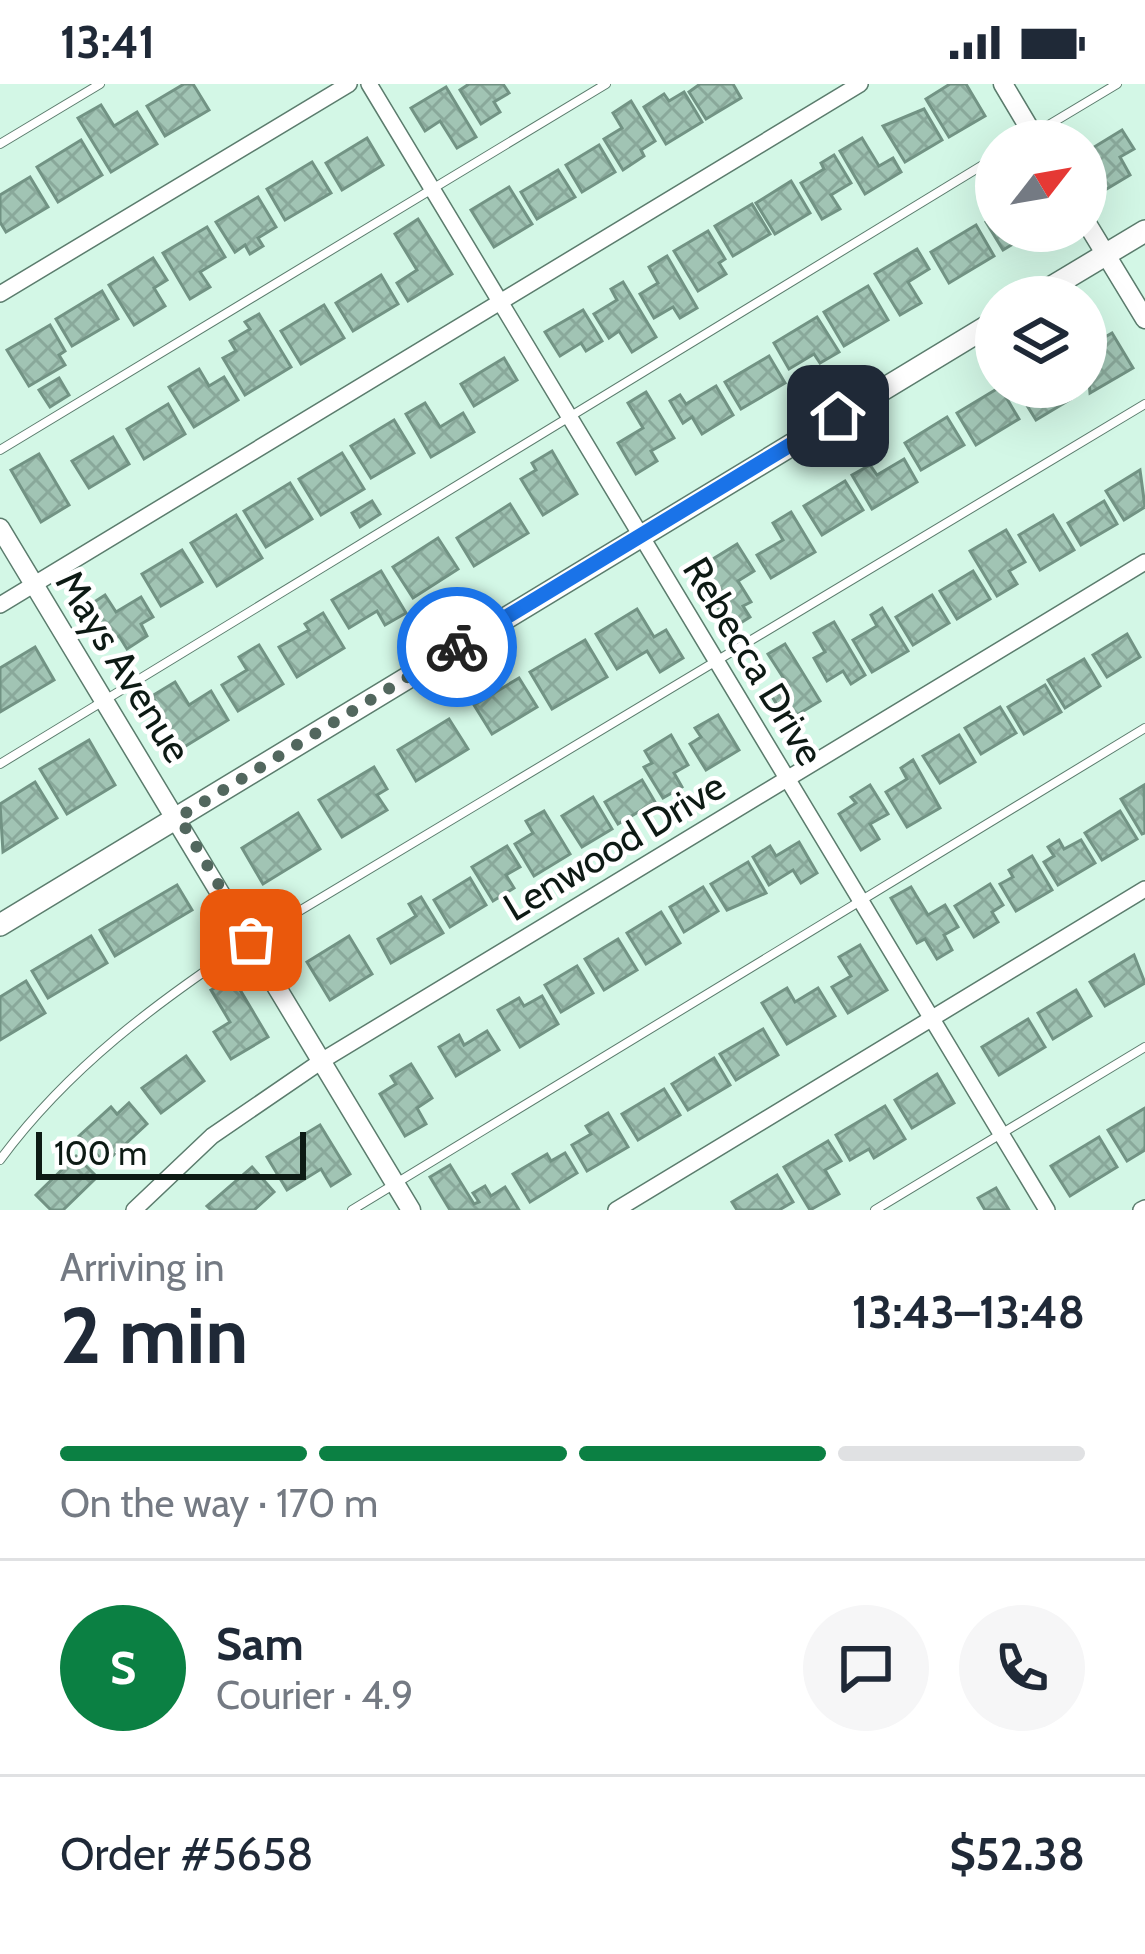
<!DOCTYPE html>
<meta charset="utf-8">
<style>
body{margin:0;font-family:Cabin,sans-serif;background:#f6f6f7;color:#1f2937;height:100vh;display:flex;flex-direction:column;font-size:45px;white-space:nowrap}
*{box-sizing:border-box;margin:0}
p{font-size:39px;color:#747a83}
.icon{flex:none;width:66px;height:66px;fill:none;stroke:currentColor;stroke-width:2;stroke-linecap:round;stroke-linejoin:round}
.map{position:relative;height:1126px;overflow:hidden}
.drawer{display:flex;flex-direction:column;background:#fff;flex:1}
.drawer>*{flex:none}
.needle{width:78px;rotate:59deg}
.buttons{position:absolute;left:975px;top:36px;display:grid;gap:24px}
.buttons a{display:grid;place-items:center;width:132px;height:132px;border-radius:50%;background:#fff;box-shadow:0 12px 48px #0002;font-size:60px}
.scale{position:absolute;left:36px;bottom:30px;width:270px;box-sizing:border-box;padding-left:12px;border:6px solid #0d1a14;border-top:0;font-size:33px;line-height:42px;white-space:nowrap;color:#0d1a14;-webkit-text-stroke:9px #fff;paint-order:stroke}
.pin{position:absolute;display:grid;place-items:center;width:102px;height:102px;color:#fff;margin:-51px;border-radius:24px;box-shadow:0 6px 18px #0006}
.courier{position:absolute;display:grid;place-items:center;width:120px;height:120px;margin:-60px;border:9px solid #1a73e8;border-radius:50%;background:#fff;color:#222;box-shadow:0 3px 15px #0007}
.head em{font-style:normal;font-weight:800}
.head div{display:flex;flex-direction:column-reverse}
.head{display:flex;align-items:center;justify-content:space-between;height:204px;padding:0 60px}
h1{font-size:78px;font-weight:800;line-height:90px}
.bar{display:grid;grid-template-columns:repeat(4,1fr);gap:18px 12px;align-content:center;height:144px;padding:0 60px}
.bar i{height:15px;border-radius:9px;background:#e0e1e3}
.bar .selected{background:#0b8043}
.bar p{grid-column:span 4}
.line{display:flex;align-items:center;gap:30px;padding:0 60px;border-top:3px solid #e0e1e3}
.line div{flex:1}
.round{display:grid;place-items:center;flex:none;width:126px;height:126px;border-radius:63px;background:#f6f6f7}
.status{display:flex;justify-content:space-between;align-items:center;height:84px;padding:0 60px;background:#fff;direction:ltr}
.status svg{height:33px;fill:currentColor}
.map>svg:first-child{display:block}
.building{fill:url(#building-cross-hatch);stroke:#729384;stroke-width:3}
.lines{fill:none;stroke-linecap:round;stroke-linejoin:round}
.service-casing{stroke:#5b7c6d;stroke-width:10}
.minor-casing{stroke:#5b7c6d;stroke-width:18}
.tertiary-casing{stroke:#5b7c6d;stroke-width:21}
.secondary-casing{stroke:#5b7c6d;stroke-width:24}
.service{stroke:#fff;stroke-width:8}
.minor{stroke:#fff;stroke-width:15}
.tertiary{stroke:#fff;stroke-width:18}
.secondary{stroke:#fff;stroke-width:21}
.done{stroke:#52675e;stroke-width:12;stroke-dasharray:0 21.6}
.route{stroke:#1a73e8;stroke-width:15}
.labels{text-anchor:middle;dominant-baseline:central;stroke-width:9;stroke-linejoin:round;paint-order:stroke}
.street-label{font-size:39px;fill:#0d1a14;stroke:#fff}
</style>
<div class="status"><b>13:41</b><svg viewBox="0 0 49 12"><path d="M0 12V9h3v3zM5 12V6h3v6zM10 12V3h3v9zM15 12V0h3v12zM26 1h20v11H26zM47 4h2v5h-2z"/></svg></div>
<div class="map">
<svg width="1145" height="1126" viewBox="0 0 1145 1126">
<defs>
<pattern id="building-cross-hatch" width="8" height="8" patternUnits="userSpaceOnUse" patternTransform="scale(3)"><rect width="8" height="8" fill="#a1c4b4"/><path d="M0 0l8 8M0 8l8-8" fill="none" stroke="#89a89a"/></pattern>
</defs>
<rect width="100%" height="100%" fill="#d3f7e6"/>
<g class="building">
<polygon points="184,0 193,0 209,26 165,52 147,22"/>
<polygon points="469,0 503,0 509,9 494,18 500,28 481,40 460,6"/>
<polygon points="733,0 741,14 706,35 689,8 700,0"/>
<polygon points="950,0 966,0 985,32 949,53 926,15"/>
<polygon points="446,3 476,53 457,64 440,37 425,47 411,24"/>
<polygon points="684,8 702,38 666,60 644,23 664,10 669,17"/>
<polygon points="631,17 655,57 641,66 644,72 623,86 604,55 622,44 613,29"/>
<polygon points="101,21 114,42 137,28 157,60 111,88 78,34"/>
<polygon points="924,25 942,56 905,78 883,42"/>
<polygon points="1122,46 1134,65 1120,73 1130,91 1100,109 1086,86 1086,68"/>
<polygon points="367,54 383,81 342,106 326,79"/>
<polygon points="862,54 879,82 893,74 901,88 865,110 840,67"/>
<polygon points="81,56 102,91 58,118 37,83"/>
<polygon points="599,61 615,88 582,108 566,81"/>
<polygon points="834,71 851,99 831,111 840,125 822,135 801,99 824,85 821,79"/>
<polygon points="312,78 331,109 285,136 267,105"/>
<polygon points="558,86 575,113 537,135 521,108"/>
<polygon points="30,93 48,123 6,148 0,138 0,111"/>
<polygon points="791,97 810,129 775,150 756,119"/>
<polygon points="509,103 532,140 494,163 471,126"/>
<polygon points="258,113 276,143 258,154 263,162 250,170 245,161 235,168 216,138"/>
<polygon points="752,120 770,150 733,172 715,142"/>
<polygon points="996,132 996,147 1035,147 1003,166 986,138"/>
<polygon points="418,135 452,190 408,217 397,199 417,186 395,150"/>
<polygon points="976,141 994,172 949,199 931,168"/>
<polygon points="207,143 225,173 200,188 210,203 190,215 163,169"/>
<polygon points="708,147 725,175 719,179 726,190 698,207 674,167"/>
<polygon points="917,165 929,185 908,198 921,219 900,231 875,190"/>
<polygon points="667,172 697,224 680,234 673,223 654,234 640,210 658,199 649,183"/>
<polygon points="153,174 167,196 154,204 165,222 134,241 109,201"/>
<polygon points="381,191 398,220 353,247 336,219"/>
<polygon points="623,198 656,253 632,268 619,247 609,254 594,230 617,216 611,205"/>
<polygon points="868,202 888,236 844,262 824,228"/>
<polygon points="102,207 118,235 72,262 56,235"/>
<polygon points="324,221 344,254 301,280 281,247"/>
<polygon points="583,226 602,257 586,267 581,259 560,272 545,248"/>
<polygon points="259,230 291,283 245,311 223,274 236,267 230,257 250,245 245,238"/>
<polygon points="817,233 839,268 820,279 814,270 789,285 774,259"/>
<polygon points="50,241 65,267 59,271 65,281 29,302 7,266"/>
<polygon points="1112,249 1133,284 1090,309 1086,264"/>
<polygon points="769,272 785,299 741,325 725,298"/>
<polygon points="504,274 517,296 474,322 461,300"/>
<polygon points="199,285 209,302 224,293 238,316 194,343 169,303"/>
<polygon points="59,294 69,311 50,323 39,306"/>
<polygon points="716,302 733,331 702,350 692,333 683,339 670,317 680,311 686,320"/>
<polygon points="1000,303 1019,335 976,361 957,329"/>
<polygon points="1038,303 1071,303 1076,312 1036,336 1023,315"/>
<polygon points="646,308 674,354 651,367 657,377 636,390 618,359 643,344 628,319"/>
<polygon points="425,319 440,343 463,329 474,348 431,373 406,330"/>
<polygon points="168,320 185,350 144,375 127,345"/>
<polygon points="947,333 964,361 921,386 905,359"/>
<polygon points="394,336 414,369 371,394 351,362"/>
<polygon points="113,353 129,380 89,404 72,377"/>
<polygon points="552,367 577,410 543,431 521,395 536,386 532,379"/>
<polygon points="342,369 364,405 321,431 299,395"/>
<polygon points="39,370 69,421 41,438 11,386"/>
<polygon points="904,375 917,398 872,425 852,391 870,381 877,391"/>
<polygon points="1140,386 1145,423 1124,436 1106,407"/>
<polygon points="845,397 863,426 822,451 804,422"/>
<polygon points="290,399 312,435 266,463 244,427"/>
<polygon points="372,417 380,430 360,443 352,429"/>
<polygon points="1104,417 1117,440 1081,461 1068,439"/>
<polygon points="510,420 528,449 474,482 457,454"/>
<polygon points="791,428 815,468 771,494 757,471 783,456 773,439"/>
<polygon points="236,431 262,474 217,502 191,459"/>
<polygon points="1053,431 1074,466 1040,486 1019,451"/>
<polygon points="1006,446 1025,478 1009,487 1017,500 997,512 970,467"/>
<polygon points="438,454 458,485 413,514 393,483"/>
<polygon points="737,460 754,487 738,497 751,518 743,522 750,533 731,545 695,486"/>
<polygon points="182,466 202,498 161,522 142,490"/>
<polygon points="381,487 406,529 385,541 377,527 349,544 332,516"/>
<polygon points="973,487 990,515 957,535 940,507"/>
<polygon points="105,511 116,528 141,513 153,533 141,540 147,552 127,565 119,552 108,559 85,524"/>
<polygon points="932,511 949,539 913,561 896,533"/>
<polygon points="882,524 908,567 872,588 853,556 877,542 871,531"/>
<polygon points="637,525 654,553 666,546 683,574 660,588 647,567 617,585 596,550"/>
<polygon points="323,529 344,564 297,593 279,563 309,546 305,540"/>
<polygon points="834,538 865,591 851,600 843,587 827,597 814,574 825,568 814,549"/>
<polygon points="1127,550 1140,573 1107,593 1093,571"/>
<polygon points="585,556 607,593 552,625 530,588"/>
<polygon points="785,560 820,617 787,637 771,611 788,601 768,570"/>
<polygon points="259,561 283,600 238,627 222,601 247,586 239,573"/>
<polygon points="35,563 54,596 0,628 0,584"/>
<polygon points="1084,575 1100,602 1065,624 1048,596"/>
<polygon points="519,594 537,623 492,650 474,621"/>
<polygon points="175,598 189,621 211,607 228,636 176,668 159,640 166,636 152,612"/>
<polygon points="1045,601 1061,628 1024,650 1008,623"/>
<polygon points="1000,623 1016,649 981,670 965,644"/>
<polygon points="718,631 739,666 706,686 690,660 701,653 695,644"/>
<polygon points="449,635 468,665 416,697 398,666"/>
<polygon points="671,651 688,681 674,689 682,703 663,714 644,683 652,679 645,667"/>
<polygon points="959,651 975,678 940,699 923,672"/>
<polygon points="89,656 115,701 67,730 40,685"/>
<polygon points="913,676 940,724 907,743 886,708 907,695 901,684"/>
<polygon points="374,683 387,705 377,711 387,726 342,753 319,716"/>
<polygon points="642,696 655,718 618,740 605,718"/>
<polygon points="35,698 57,734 3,768 0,720"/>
<polygon points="870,701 888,730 870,740 879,755 861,766 839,730 856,719 851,713"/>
<polygon points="1144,701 1145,749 1142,750 1121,715"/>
<polygon points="593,713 612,745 582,763 562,732"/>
<polygon points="544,727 570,770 534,792 515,760 533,749 526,737"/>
<polygon points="1120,727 1137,755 1102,776 1085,749"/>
<polygon points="298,729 320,765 263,800 242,764"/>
<polygon points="1059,756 1064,765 1081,756 1095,779 1058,801 1044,778 1054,772 1048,763"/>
<polygon points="799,758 817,789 801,799 793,786 769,801 753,773 770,762 776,772"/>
<polygon points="507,762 520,783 506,791 514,804 493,817 472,783"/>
<polygon points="1032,772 1052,806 1016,827 1000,800 1013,793 1009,786"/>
<polygon points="748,778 766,809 727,826 711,800"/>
<polygon points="470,794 486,821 450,843 434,816"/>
<polygon points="990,800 1003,821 992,828 998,838 974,853 955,822"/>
<polygon points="177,801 192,826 115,872 100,846"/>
<polygon points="703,803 718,827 684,848 670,823"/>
<polygon points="911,803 928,831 945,821 958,843 944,851 952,866 937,875 925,855 917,859 891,814"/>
<polygon points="421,813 443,849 391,879 378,855 416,832 409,820"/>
<polygon points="661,828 680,859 646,880 627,849"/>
<polygon points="91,852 107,879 48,914 32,887"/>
<polygon points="349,852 372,890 330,916 307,878"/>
<polygon points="618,855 637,886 604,906 585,875"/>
<polygon points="860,861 887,906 848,929 832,903 851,892 839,873"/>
<polygon points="1134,871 1145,899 1105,922 1090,898"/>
<polygon points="577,882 593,909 561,928 545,901"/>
<polygon points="233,894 268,953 231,975 214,948 230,938 211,906"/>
<polygon points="26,897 45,929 0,956 0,913"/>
<polygon points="787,904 795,918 818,904 835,932 787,960 762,919"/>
<polygon points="1076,906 1091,932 1053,955 1038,929"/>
<polygon points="542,912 558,940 520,963 498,926 519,914 524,922"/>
<polygon points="1028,935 1045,963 999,991 982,963"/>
<polygon points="763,945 778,971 736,996 720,970"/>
<polygon points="487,947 499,966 456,992 439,963 459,951 464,961"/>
<polygon points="186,972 204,997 161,1029 142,1004"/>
<polygon points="714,974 730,1001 688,1026 672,1000"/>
<polygon points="411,980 432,1014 417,1024 426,1040 405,1052 380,1010 396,1000 391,992"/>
<polygon points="937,990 954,1019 912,1044 895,1016"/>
<polygon points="664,1005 680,1031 638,1056 622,1030"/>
<polygon points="129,1019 147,1040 105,1079 79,1052 111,1023 117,1030"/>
<polygon points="885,1022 905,1055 874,1074 869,1065 850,1076 836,1051"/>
<polygon points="1145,1024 1145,1066 1127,1077 1108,1046"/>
<polygon points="608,1029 628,1063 587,1087 572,1061 591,1050 586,1042"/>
<polygon points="320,1041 350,1090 331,1102 321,1085 287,1106 267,1073"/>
<polygon points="1099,1053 1117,1083 1070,1112 1051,1082"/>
<polygon points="828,1057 841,1077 825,1086 839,1110 810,1126 784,1083"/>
<polygon points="565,1069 577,1089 530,1118 513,1090 547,1070 551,1077"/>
<polygon points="76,1072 97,1093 63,1126 51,1126 36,1111"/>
<polygon points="450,1081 474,1120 479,1118 473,1109 485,1102 491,1112 505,1103 519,1126 450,1126 430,1093"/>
<polygon points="252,1083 274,1108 254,1126 211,1126 207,1122"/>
<polygon points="777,1091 793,1118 779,1126 737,1126 732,1118"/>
<polygon points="996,1104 1009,1126 985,1126 978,1114"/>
</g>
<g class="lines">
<g class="service-casing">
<g id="service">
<polyline points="1022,57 1117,0"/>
<polyline points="0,60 100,0"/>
<polyline points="0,366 606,0"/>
<polyline points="0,680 996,73"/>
<path d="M0 1076C68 984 157 918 251 856L1145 320"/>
<polyline points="352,1126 1145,644"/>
<polyline points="875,1126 1145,963"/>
</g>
</g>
<g class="minor-casing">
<g id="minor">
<polyline points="369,0 1047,1126"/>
<polyline points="0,210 349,0"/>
<polyline points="0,521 860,0"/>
<polyline points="134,1126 212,1052 323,976 1145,478"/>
<polyline points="616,1126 1145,805"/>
<polyline points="1141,1126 1145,1124"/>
</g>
</g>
<g class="tertiary-casing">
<g id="tertiary">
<polyline points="1003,0 1037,57"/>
<polyline points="1086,138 1145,235"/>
<polyline points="0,444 411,1126"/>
</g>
</g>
<g class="secondary-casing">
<g id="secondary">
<polyline points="1035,213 1145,147"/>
<polyline points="0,841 996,237"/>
</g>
</g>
<use href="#service" class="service"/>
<use href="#minor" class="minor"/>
<use href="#tertiary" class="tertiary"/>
<use href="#secondary" class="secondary"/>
</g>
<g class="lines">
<polyline class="done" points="251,856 179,733 457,563"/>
<polyline class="route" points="457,563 838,332"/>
</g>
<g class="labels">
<g class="street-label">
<text transform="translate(754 577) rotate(59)">Rebecca Drive</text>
<text transform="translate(124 582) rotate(58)">Mays Avenue</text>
<text transform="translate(614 762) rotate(-31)">Lenwood Drive</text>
</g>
</g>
</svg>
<div class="buttons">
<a><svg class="needle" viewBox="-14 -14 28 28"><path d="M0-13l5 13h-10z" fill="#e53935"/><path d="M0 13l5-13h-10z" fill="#747a83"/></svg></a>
<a><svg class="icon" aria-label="layers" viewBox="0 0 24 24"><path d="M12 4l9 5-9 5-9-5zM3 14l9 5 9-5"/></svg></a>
</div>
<div class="scale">100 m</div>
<div class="pin" style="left:251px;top:856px;background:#ea580c"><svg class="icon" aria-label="bag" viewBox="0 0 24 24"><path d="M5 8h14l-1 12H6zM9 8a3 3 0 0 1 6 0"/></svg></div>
<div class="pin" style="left:838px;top:332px;background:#1f2937"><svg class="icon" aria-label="home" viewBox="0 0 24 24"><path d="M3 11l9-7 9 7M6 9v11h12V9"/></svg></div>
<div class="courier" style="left:457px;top:563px"><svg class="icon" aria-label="bike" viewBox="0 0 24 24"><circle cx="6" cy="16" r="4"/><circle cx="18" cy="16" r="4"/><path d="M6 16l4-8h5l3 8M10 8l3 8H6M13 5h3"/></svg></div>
</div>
<section class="drawer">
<div class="head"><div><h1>2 min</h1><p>Arriving in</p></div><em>13:43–13:48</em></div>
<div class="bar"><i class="selected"></i><i class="selected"></i><i class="selected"></i><i></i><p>On the way · 170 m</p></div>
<div class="line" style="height:216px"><b class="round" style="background:#0b8043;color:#fff">S</b><div><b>Sam</b><p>Courier · 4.9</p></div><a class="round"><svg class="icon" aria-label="chat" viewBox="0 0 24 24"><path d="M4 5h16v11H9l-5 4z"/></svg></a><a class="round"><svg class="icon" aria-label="phone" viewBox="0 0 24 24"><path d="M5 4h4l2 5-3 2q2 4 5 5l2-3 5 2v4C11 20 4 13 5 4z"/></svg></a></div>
<div class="line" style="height:156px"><div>Order #5658</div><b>$52.38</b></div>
</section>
